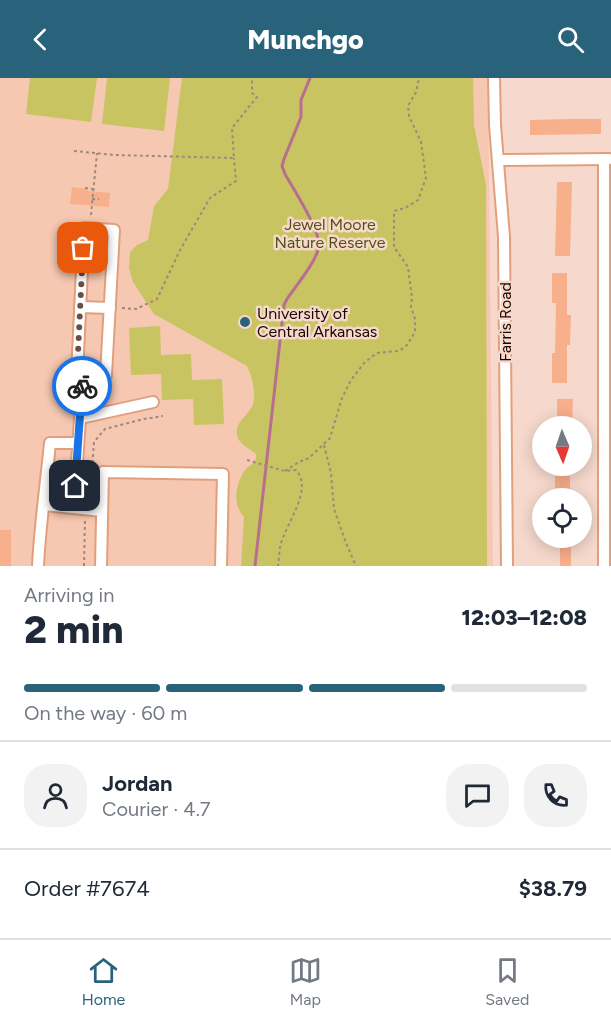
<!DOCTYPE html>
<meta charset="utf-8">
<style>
body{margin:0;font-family:Figtree,sans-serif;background:#f2f2f3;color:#1f2937;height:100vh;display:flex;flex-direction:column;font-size:22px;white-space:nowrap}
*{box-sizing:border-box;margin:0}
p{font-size:20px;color:#747a83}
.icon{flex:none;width:33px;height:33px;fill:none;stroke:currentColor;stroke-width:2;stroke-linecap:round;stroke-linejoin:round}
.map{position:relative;height:488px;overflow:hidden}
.drawer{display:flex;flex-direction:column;background:#fff;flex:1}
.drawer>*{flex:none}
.needle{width:39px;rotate:178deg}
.buttons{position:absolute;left:532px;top:338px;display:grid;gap:12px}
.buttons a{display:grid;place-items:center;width:60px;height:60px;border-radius:50%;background:#fff;box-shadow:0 3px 15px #0003;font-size:30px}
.pin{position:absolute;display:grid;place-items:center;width:51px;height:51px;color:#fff;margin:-26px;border-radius:12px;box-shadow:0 3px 9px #0006}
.courier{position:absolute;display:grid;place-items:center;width:60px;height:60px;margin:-30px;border:4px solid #1a73e8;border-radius:50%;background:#fff;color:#222;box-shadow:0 2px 8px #0007}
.headline em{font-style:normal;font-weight:800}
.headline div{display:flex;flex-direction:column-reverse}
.headline{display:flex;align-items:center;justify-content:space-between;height:102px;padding:0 24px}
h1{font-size:39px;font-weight:800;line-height:45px}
.bar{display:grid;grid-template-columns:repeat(4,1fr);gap:9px 6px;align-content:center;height:72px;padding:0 24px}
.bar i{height:8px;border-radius:4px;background:#e0e1e3}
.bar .active{background:#28637b}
.bar p{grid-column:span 4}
.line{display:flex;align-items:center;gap:15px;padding:0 24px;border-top:2px solid #e0e1e3}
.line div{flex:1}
.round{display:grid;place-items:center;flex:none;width:63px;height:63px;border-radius:24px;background:#f2f2f3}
header{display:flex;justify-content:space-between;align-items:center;height:78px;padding:0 24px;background:#28637b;color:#fff;font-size:27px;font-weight:800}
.dock{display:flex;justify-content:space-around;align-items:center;height:84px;border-top:2px solid #e0e1e3;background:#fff;font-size:16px;color:#747a83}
.dock a{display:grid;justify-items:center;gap:3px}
.dock .active{color:#28637b}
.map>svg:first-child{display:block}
.built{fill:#f6c8b1}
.green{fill:#c7c461}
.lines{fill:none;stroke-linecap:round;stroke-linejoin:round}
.stream{stroke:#b96e90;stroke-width:3}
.building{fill:#f8af8b}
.minor-casing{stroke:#e19f7d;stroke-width:14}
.path{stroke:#a2877d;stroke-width:2;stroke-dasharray:3 3;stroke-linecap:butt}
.minor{stroke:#fff;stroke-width:10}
.done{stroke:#695047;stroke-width:6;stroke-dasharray:0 10.8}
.route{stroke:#1a73e8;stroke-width:8}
.poi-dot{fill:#28637b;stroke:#f6d9cc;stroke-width:2}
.labels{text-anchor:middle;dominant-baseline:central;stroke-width:5;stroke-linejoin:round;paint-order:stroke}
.park-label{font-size:16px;fill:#535116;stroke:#f6d9cc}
.poi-label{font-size:16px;fill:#1d0600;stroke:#f6d9cc;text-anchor:start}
.street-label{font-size:16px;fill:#1d0600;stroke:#f6d9cc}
</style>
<header><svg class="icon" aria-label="back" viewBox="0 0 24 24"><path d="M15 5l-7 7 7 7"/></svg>Munchgo<svg class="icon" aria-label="search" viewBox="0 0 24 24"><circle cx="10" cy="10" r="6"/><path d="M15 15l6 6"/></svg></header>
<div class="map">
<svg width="611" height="488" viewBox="0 0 611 488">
<rect width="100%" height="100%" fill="#f6d9cc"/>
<polygon class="built" points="0,0 488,0 493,488 0,488"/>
<g class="green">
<polygon points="30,0 97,0 91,44 26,36"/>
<polygon points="107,0 170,0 164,53 102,46"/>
<path d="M182 0H473L474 47 486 107 487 488H241L244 439C242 437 240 434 239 431 233 420 238 400 246 391 252 385 257 385 256 376 250 371 240 366 238 360 232 345 249 338 253 326 256 313 252 299 247 288L154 236 133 204 129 190 130 174 137 167 148 162 154 128 168 111Z"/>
<polygon points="160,248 161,277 191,276 192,302 222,301 224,346 194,347 193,321 162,322 161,296 131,297 129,250"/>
</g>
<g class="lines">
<path class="stream" d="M255 488 284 227 287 221C295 209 317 183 319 168 320 152 294 112 285 96L282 88 284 81 301 39V22L310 0"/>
</g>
<g class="building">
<polygon points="571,41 601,41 601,56 530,57 530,42"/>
<polygon points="557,104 572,104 570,178 555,178"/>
<polygon points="72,109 88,111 88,113 110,115 109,129 70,126"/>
<polygon points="552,195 567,195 567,237 571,237 570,267 567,267 567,305 552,305 552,275 555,275 556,225 552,225"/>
<polygon points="557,321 573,321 572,348 557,348"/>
<rect x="555" y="398" width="15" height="22"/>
<rect x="0" y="452" width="11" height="36"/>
<polygon points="556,459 571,459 571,488 560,488 560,469 556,469"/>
</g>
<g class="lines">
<g class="minor-casing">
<g id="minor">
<polyline points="494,0 495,47 504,159 507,488"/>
<polyline points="604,81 604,488"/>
<polyline points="498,82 609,81"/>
<polygon points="84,150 114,152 106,297 77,296"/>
<polyline points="80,229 110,230"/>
<polyline points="80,340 153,324"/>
<polyline points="44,427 102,433"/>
<polyline points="74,430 83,296"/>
<path d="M38 488C40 447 46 406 50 365H78"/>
<polyline points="101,488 103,394 223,396 221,488"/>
</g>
</g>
<g class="path">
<polyline points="74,73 115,77 234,80 232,50 257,19 252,15 252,0"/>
<polyline points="85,110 93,111"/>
<polyline points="92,121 99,121"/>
<polyline points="91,137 97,75"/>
<polyline points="122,230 136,231 157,221 180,172 210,120 236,103 234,80"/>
<polyline points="324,367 331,395 334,431 346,465 356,488"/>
<path d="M247 382 285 393 296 392C314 412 285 446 280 469 279 475 279 482 278 488"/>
<polyline points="92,391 94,364 105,351 144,341 163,338"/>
<polyline points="285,393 299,384 309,380 330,360 342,320 351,302 365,284 377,275 397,273 402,271 407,267 415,254 415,241 411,229 412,220 408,189 394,169 394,133 405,130 418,122 426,100 421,64 409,38 408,28 416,14 419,0"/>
<polyline points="84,488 85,440"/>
</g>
<use href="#minor" class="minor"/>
</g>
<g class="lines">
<polyline class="done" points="82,308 83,296 77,296 83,170"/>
<polyline class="route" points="75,408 82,308"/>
</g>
<circle class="poi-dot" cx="245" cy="244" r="6"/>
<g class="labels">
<g class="park-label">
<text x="330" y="146">Jewel Moore<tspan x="330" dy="18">Nature Reserve</tspan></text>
</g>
<g class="poi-label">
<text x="257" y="235">University of<tspan x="257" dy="18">Central Arkansas</tspan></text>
</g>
<g class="street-label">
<text transform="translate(505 244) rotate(-90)">Farris Road</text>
</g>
</g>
</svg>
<div class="buttons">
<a><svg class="needle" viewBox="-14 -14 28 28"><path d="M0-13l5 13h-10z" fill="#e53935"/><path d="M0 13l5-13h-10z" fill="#747a83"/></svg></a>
<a><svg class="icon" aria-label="locate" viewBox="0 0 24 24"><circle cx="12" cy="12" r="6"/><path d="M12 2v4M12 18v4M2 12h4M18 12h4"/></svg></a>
</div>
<div class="pin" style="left:83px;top:170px;background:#ea580c"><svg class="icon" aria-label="bag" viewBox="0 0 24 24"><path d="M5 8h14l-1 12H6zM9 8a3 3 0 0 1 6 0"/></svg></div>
<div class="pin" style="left:75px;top:408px;background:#1f2937"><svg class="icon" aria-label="home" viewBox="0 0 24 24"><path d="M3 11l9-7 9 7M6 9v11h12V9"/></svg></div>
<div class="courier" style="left:82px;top:308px"><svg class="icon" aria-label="bike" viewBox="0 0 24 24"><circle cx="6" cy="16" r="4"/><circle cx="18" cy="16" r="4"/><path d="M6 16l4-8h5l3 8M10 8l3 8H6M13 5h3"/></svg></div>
</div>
<section class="drawer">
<div class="headline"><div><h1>2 min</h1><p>Arriving in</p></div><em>12:03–12:08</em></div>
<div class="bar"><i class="active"></i><i class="active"></i><i class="active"></i><i></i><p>On the way · 60 m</p></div>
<div class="line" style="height:108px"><a class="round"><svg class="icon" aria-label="person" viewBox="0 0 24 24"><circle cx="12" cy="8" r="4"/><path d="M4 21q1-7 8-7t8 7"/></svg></a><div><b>Jordan</b><p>Courier · 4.7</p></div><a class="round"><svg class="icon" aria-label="chat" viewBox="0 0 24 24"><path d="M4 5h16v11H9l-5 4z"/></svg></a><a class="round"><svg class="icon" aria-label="phone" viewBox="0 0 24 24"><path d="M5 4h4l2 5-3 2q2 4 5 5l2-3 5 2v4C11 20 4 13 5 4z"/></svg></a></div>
<div class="line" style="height:78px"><div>Order #7674</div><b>$38.79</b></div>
</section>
<nav class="dock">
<a class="active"><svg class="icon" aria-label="home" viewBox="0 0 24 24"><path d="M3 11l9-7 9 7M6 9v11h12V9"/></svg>Home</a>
<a><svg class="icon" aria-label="map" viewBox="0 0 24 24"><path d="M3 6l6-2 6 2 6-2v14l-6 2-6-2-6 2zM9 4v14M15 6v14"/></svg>Map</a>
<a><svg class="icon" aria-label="saved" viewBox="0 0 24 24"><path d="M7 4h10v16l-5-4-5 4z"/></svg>Saved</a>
</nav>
